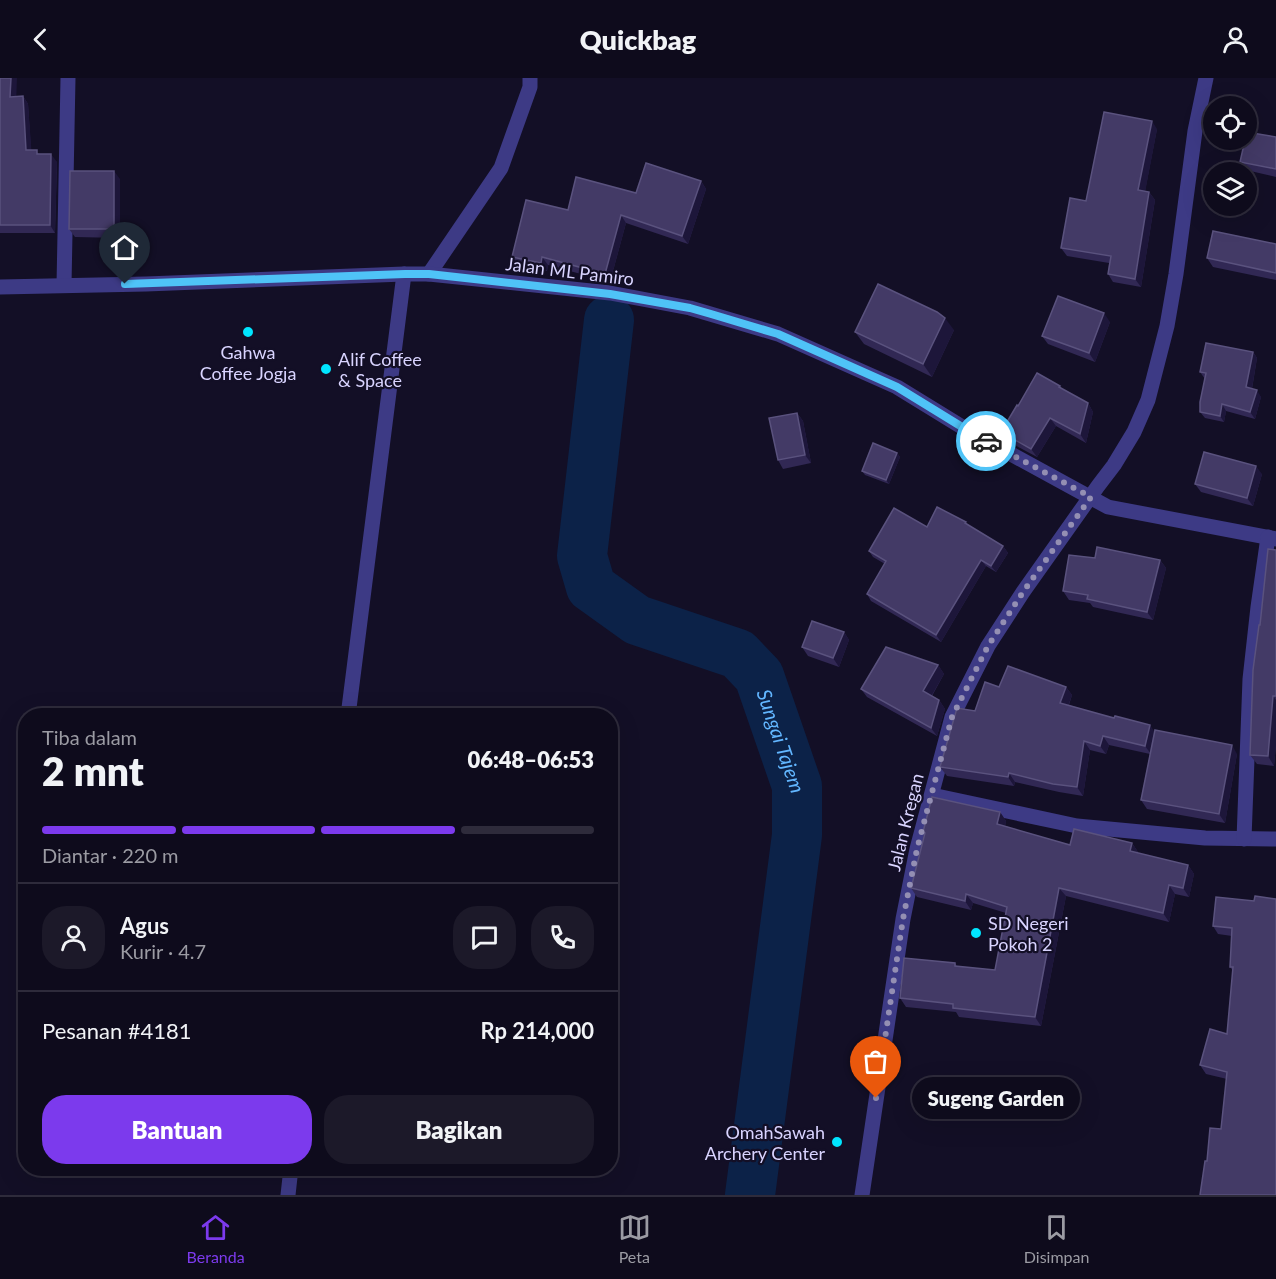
<!DOCTYPE html>
<html lang="id">
<meta charset="utf-8">
<style>
body{margin:0;font-family:Lato,sans-serif;background:#1c1929;color:#f1f3f6;height:100vh;display:flex;flex-direction:column;font-size:22px;white-space:nowrap}
*{box-sizing:border-box;margin:0}
p{font-size:20px;color:#9b9ba3}
.icon{flex:none;width:33px;height:33px;fill:none;stroke:currentColor;stroke-width:2;stroke-linecap:round;stroke-linejoin:round}
.map{position:relative;flex:1;overflow:hidden}
.sheet{position:absolute;left:18px;top:630px;width:600px;height:468px;display:flex;flex-direction:column;background:#0e0b1c;border-radius:24px;box-shadow:0 6px 24px #0002,0 0 0 2px #2e2b3b}
.sheet>*{flex:none}
.controls{position:absolute;left:1203px;top:18px;display:grid;gap:12px}
.controls a{display:grid;place-items:center;width:54px;height:54px;border-radius:50%;background:#0e0b1c;box-shadow:0 6px 24px #0002,0 0 0 2px #2e2b3b;font-size:30px}
.pin{position:absolute;display:grid;place-items:center;width:51px;height:51px;color:#fff;margin:-62px -26px;border-radius:50% 50% 50% 0;rotate:-45deg;box-shadow:0 0 6px #0007}
.pin .icon{rotate:45deg}
.courier{position:absolute;display:grid;place-items:center;width:60px;height:60px;margin:-30px;border:4px solid #4fc3f7;border-radius:50%;background:#fff;color:#222;box-shadow:0 2px 8px #0007}
.bubble{position:absolute;height:42px;border-radius:21px;background:#0e0b1c;box-shadow:0 6px 24px #0002,0 0 0 2px #2e2b3b;font-size:20px;font-weight:800;line-height:42px;text-align:center}
.headline em{font-style:normal;font-weight:800}
.headline div{display:flex;flex-direction:column-reverse}
.headline{display:flex;align-items:center;justify-content:space-between;height:102px;padding:0 24px}
h1{font-size:39px;font-weight:800;line-height:45px}
.bar{display:grid;grid-template-columns:repeat(4,1fr);gap:9px 6px;align-content:center;height:72px;padding:0 24px}
.bar i{height:8px;border-radius:4px;background:#2e2b3b}
.bar .selected{background:#7c3aed}
.bar p{grid-column:span 4}
.line{display:flex;align-items:center;gap:15px;padding:0 24px;border-top:2px solid #2e2b3b}
.line div{flex:1}
.round{display:grid;place-items:center;flex:none;width:63px;height:63px;border-radius:24px;background:#1c1929}
.cta{display:flex;gap:12px;margin-top:auto;padding:12px 24px}
.cta a{flex:1;height:69px;border-radius:24px;background:#7c3aed;color:#fff;font-size:24px;font-weight:800;line-height:69px;text-align:center}
.cta a+a{background:#1c1929;color:#f1f3f6}
header{display:flex;justify-content:space-between;align-items:center;height:78px;padding:0 24px;background:#0e0b1c;font-size:27px;font-weight:800}
.menu{display:flex;justify-content:space-around;align-items:center;height:84px;border-top:2px solid #2e2b3b;background:#0e0b1c;font-size:16px;color:#9b9ba3}
.menu a{display:grid;justify-items:center;gap:3px}
.menu .selected{color:#7c3aed}
.map>svg:first-child{display:block}
.lines{fill:none;stroke-linecap:round;stroke-linejoin:round}
.river{stroke:#0c2248;stroke-width:50}
.minor{stroke:#3d3a85;stroke-width:15}
.wall{fill:#312854}
.shaded-wall{fill:#1d163a}
.building{fill:#433a66;stroke:#5a527e;stroke-width:1.5}
.done{stroke:#948fb3;stroke-width:6;stroke-dasharray:0 10.8}
.route{stroke:#4fc3f7;stroke-width:8}
.poi-dot{fill:#00e5ff;stroke:#130f26;stroke-width:2}
.labels{text-anchor:middle;dominant-baseline:central;stroke-width:4.5;stroke-linejoin:round;paint-order:stroke}
.street-label{font-size:18px;fill:#d9d4ff;stroke:#130f26}
.poi-label{font-size:18px;fill:#d9d4ff;stroke:#130f26;text-anchor:start}
.water-label{font-size:20px;font-style:italic;fill:#62b6ff;stroke:#130f26}
</style>
<header><svg class="icon" aria-label="back" viewBox="0 0 24 24"><path d="M15 5l-7 7 7 7"/></svg>Quickbag<svg class="icon" aria-label="person" viewBox="0 0 24 24"><circle cx="12" cy="8" r="4"/><path d="M4 21q1-7 8-7t8 7"/></svg></header>
<div class="map">
<svg width="1276" height="1117" viewBox="0 0 1276 1117">
<rect width="100%" height="100%" fill="#130f26"/>
<g class="lines">
<path class="river" id="s1" d="M609 242 582 478 591 509 637 542 738 576 759 598 797 708V757L750 1117"/>
<g class="minor">
<polyline points="429,196 501,90 530,9 530,0"/>
<polyline points="64,207 68,0"/>
<polyline points="0,209 146,206 404,196 429,196 610,215 690,230 778,256 897,309 967,352 1108,429 1276,461"/>
<polyline points="348,638 404,196"/>
<polyline points="932,717 1077,748 1205,760 1276,761"/>
<polyline points="1244,761 1250,601 1258,529 1268,459"/>
<polyline points="288,1117 291,1090"/>
<polyline points="862,1117 903,841 917,771 952,639 988,568 1023,514 1098,408 1114,387 1134,354 1148,322 1167,248 1176,196 1195,53 1206,0"/>
</g>
</g>
<g class="wall">
<polygon points="0,0 16,19 23,18 28,26 31,72 57,84 55,155 0,155"/>
<polygon points="1157,51 1145,113 1149,114 1155,122 1141,209 1113,204 1108,196 1109,185 1067,178 1061,170 1086,123"/>
<polygon points="1276,59 1276,99 1246,92 1240,84"/>
<polygon points="120,101 120,160 75,159 69,151"/>
<polygon points="701,103 706,111 688,166 626,145 610,204 548,187 547,193 518,187 512,179 568,132 636,115"/>
<polygon points="1276,166 1276,202 1213,189 1207,180"/>
<polygon points="1110,244 1095,284 1048,266 1042,258"/>
<polygon points="954,252 932,299 864,266 855,254"/>
<polygon points="1253,274 1257,280 1252,311 1261,319 1255,341 1226,333 1224,344 1205,340 1200,334 1205,301 1200,294"/>
<polygon points="1060,308 1062,311 1088,325 1093,334 1086,365 1056,348 1037,379 1007,363 1001,354 1018,328"/>
<polygon points="797,335 803,343 811,385 783,391 778,382"/>
<polygon points="897,375 900,379 889,406 865,397 862,393"/>
<polygon points="1262,396 1253,428 1201,414 1195,406"/>
<polygon points="968,447 1003,468 1008,475 996,494 986,488 941,564 871,523 867,516 885,486 873,479 869,473 927,449"/>
<polygon points="1276,472 1276,667 1274,688 1257,686 1250,677 1260,547"/>
<polygon points="1095,480 1160,482 1166,490 1153,542 1093,529 1090,525 1069,522 1063,513"/>
<polygon points="844,554 849,562 839,589 808,578 802,569"/>
<polygon points="938,587 944,596 932,618 939,622 945,631 937,658 867,619 861,611"/>
<polygon points="999,609 1066,609 1072,617 1069,627 1155,654 1237,676 1225,745 1147,731 1141,722 1150,676 1109,667 1106,676 1090,672 1083,718 1059,714 1015,704 1014,708 947,698 940,689 975,633"/>
<polygon points="1000,734 1006,743 1005,748 1070,767 1132,765 1138,774 1138,775 1188,787 1194,796 1189,819 1175,816 1169,844 1066,818 1041,948 959,939 956,934 906,929 900,920 955,885 957,888 995,892 1006,835 973,825 971,832 917,819 911,810 924,756 923,754"/>
<polygon points="1254,823 1276,1117 1207,1083 1221,1051 1227,1001 1206,996 1200,987 1227,956 1233,893 1230,889 1232,858 1218,856 1213,848"/>
</g>
<g class="shaded-wall">
<polygon points="11,0 17,0 16,27 10,19"/>
<polygon points="23,18 28,26 32,80 26,72"/>
<polygon points="1152,43 1157,51 1144,120 1138,112"/>
<polygon points="51,76 57,84 55,155 50,147"/>
<polygon points="114,93 120,101 120,160 114,151"/>
<polygon points="701,103 706,111 688,166 682,158"/>
<polygon points="1149,114 1155,122 1141,209 1135,201"/>
<polygon points="621,137 626,145 610,204 605,196"/>
<polygon points="542,179 548,187 547,193 541,185"/>
<polygon points="1104,235 1110,244 1095,284 1089,275"/>
<polygon points="945,240 954,252 932,299 923,286"/>
<polygon points="1253,274 1257,280 1251,316 1246,309"/>
<polygon points="1257,312 1261,319 1255,341 1250,334"/>
<polygon points="1088,325 1093,334 1086,365 1080,356"/>
<polygon points="1222,326 1226,333 1224,344 1220,338"/>
<polygon points="797,335 803,343 811,385 805,377"/>
<polygon points="1050,340 1056,348 1037,379 1031,371"/>
<polygon points="897,375 900,379 889,406 886,402"/>
<polygon points="1256,388 1262,396 1253,428 1247,420"/>
<polygon points="1003,468 1008,475 996,494 991,488"/>
<polygon points="981,482 986,488 941,564 936,557"/>
<polygon points="1160,482 1166,490 1153,542 1147,534"/>
<polygon points="844,554 849,562 839,589 833,580"/>
<polygon points="938,587 944,596 929,622 923,613"/>
<polygon points="1066,609 1072,617 1066,634 1060,625"/>
<polygon points="1273,618 1276,622 1276,667 1274,688 1268,678"/>
<polygon points="939,622 945,631 937,658 931,650"/>
<polygon points="1150,647 1156,656 1151,676 1145,668"/>
<polygon points="1103,658 1109,667 1106,676 1100,668"/>
<polygon points="1084,663 1090,672 1083,718 1077,709"/>
<polygon points="1232,667 1237,676 1225,745 1219,736"/>
<polygon points="1009,695 1015,704 1014,708 1008,699"/>
<polygon points="1000,734 1006,743 1004,755 997,746"/>
<polygon points="1132,765 1138,774 1136,782 1130,773"/>
<polygon points="1188,787 1194,796 1189,819 1183,810"/>
<polygon points="1169,807 1175,816 1169,844 1163,835"/>
<polygon points="1059,810 1066,818 1041,948 1035,939"/>
<polygon points="966,816 973,825 971,832 965,823"/>
</g>
<g class="building">
<polygon points="0,0 11,0 10,19 23,18 26,72 37,72 37,76 51,76 50,147 0,147"/>
<polygon points="1104,34 1152,43 1138,112 1149,114 1135,201 1108,196 1111,178 1061,170 1070,120 1086,123"/>
<polygon points="1246,54 1276,59 1276,91 1240,84 1245,62 1246,62"/>
<polygon points="646,85 701,103 682,158 621,137 605,196 542,179 541,185 512,179 526,122 568,132 576,99 636,115"/>
<polygon points="70,93 114,93 114,151 69,151"/>
<polygon points="1213,153 1276,166 1276,195 1207,180"/>
<polygon points="878,206 937,234 945,240 923,286 855,254"/>
<polygon points="1058,218 1104,235 1089,275 1042,258"/>
<polygon points="1206,265 1253,274 1246,309 1257,312 1250,334 1222,326 1220,338 1200,334 1200,324 1206,295 1200,294"/>
<polygon points="1037,295 1060,308 1059,309 1088,325 1080,356 1050,340 1031,371 1001,354 1017,327 1018,328"/>
<polygon points="797,335 805,377 778,382 769,340"/>
<polygon points="873,365 897,375 886,402 862,393"/>
<polygon points="1204,374 1256,388 1247,420 1195,406"/>
<polygon points="937,429 966,444 965,445 1003,468 991,488 981,482 936,557 867,516 886,483 869,473 894,430 927,449"/>
<polygon points="1097,469 1160,482 1147,534 1087,521 1088,517 1063,513 1069,477 1095,480"/>
<polygon points="1268,471 1276,472 1276,618 1273,618 1268,678 1250,677 1253,592 1259,547 1260,547"/>
<polygon points="812,543 844,554 833,580 802,569"/>
<polygon points="886,569 938,587 923,613 939,622 931,650 861,611"/>
<polygon points="1008,588 1066,609 1060,625 1114,640 1115,638 1150,647 1145,668 1103,658 1100,668 1084,663 1077,709 1053,706 1009,695 1008,699 940,689 957,630 975,633 985,604 999,609"/>
<polygon points="1155,652 1232,667 1219,736 1141,722"/>
<polygon points="932,719 1000,734 997,746 1070,767 1074,751 1132,765 1130,773 1188,787 1183,810 1169,807 1163,835 1059,810 1035,939 953,930 953,926 900,920 904,880 955,885 955,888 995,892 1007,829 966,816 965,823 911,810 925,755 923,754"/>
<polygon points="1255,818 1276,821 1276,1117 1200,1117 1205,1083 1207,1083 1210,1050 1221,1051 1227,994 1200,987 1210,951 1227,956 1233,889 1230,889 1232,850 1213,848 1216,819 1254,823"/>
</g>
<g class="lines">
<polyline class="done" points="876,1020 903,841 917,771 952,639 988,568 1023,514 1091,419 986,363"/>
<polyline class="route" points="125,206 405,196 429,196 610,216 690,230 711,236 778,256 897,309 967,352 986,363"/>
</g>
<g class="poi-dot">
<circle cx="248" cy="254" r="6"/>
<circle cx="326" cy="291" r="6"/>
<circle cx="976" cy="855" r="6"/>
<circle cx="837" cy="1064" r="6"/>
</g>
<g class="labels">
<g class="street-label">
<text transform="translate(570 193) rotate(7)">Jalan ML Pamiro</text>
<text transform="translate(905 744) rotate(-76)">Jalan Kregan</text>
</g>
<g class="poi-label">
<text x="248" y="274" text-anchor="middle">Gahwa<tspan x="248" dy="21">Coffee Jogja</tspan></text>
<text x="338" y="281">Alif Coffee<tspan x="338" dy="21">&amp; Space</tspan></text>
<text x="988" y="845">SD Negeri<tspan x="988" dy="21">Pokoh 2</tspan></text>
<text x="825" y="1054" text-anchor="end">OmahSawah<tspan x="825" dy="21">Archery Center</tspan></text>
</g>
<g class="water-label">
<text stroke="none"><textPath href="#s1" startOffset="532">Sungai Tajem</textPath></text>
</g>
</g>
</svg>
<div class="controls">
<a><svg class="icon" aria-label="locate" viewBox="0 0 24 24"><circle cx="12" cy="12" r="6"/><path d="M12 2v4M12 18v4M2 12h4M18 12h4"/></svg></a>
<a><svg class="icon" aria-label="layers" viewBox="0 0 24 24"><path d="M12 4l9 5-9 5-9-5zM3 14l9 5 9-5"/></svg></a>
</div>
<div class="pin" style="left:876px;top:1020px;background:#ea580c"><svg class="icon" aria-label="bag" viewBox="0 0 24 24"><path d="M5 8h14l-1 12H6zM9 8a3 3 0 0 1 6 0"/></svg></div>
<div class="pin" style="left:125px;top:206px;background:#1f2937"><svg class="icon" aria-label="home" viewBox="0 0 24 24"><path d="M3 11l9-7 9 7M6 9v11h12V9"/></svg></div>
<div class="courier" style="left:986px;top:363px"><svg class="icon" aria-label="car" viewBox="0 0 24 24"><path d="M5 17H2v-5l4-1 3-4h7l3 4 3 1v5h-3M9 17h6M6 11h13"/><circle cx="7" cy="17" r="2"/><circle cx="17" cy="17" r="2"/></svg></div>
<div class="bubble" style="left:912px;top:999px;width:168px">Sugeng Garden</div>
<section class="sheet">
<div class="headline"><div><h1>2 mnt</h1><p>Tiba dalam</p></div><em>06:48–06:53</em></div>
<div class="bar"><i class="selected"></i><i class="selected"></i><i class="selected"></i><i></i><p>Diantar · 220 m</p></div>
<div class="line" style="height:108px"><a class="round"><svg class="icon" aria-label="person" viewBox="0 0 24 24"><circle cx="12" cy="8" r="4"/><path d="M4 21q1-7 8-7t8 7"/></svg></a><div><b>Agus</b><p>Kurir · 4.7</p></div><a class="round"><svg class="icon" aria-label="chat" viewBox="0 0 24 24"><path d="M4 5h16v11H9l-5 4z"/></svg></a><a class="round"><svg class="icon" aria-label="phone" viewBox="0 0 24 24"><path d="M5 4h4l2 5-3 2q2 4 5 5l2-3 5 2v4C11 20 4 13 5 4z"/></svg></a></div>
<div class="line" style="height:78px"><div>Pesanan #4181</div><b>Rp 214,000</b></div>
<div class="cta"><a>Bantuan</a><a>Bagikan</a></div>
</section>
</div>
<nav class="menu">
<a class="selected"><svg class="icon" aria-label="home" viewBox="0 0 24 24"><path d="M3 11l9-7 9 7M6 9v11h12V9"/></svg>Beranda</a>
<a><svg class="icon" aria-label="map" viewBox="0 0 24 24"><path d="M3 6l6-2 6 2 6-2v14l-6 2-6-2-6 2zM9 4v14M15 6v14"/></svg>Peta</a>
<a><svg class="icon" aria-label="saved" viewBox="0 0 24 24"><path d="M7 4h10v16l-5-4-5 4z"/></svg>Disimpan</a>
</nav>
